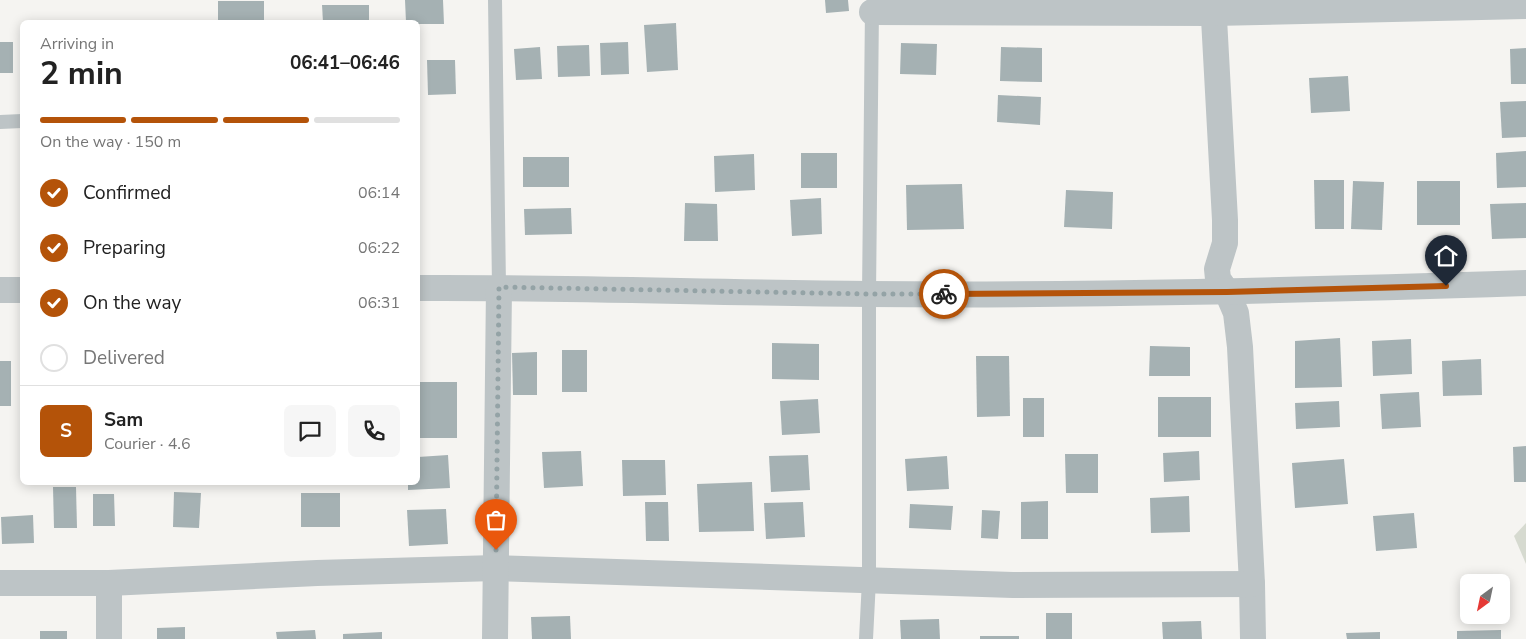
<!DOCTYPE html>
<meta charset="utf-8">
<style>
body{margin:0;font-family:"Nunito Sans",sans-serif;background:#f6f6f6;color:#222;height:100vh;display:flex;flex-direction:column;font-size:19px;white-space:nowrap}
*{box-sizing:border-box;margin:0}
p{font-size:16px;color:#767676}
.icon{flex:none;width:28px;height:28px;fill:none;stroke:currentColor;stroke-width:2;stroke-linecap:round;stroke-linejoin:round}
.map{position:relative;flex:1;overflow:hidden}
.side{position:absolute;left:20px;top:20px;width:400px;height:465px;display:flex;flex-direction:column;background:#fff;border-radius:8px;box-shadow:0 2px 12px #0003}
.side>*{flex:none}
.needle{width:32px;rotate:213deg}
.buttons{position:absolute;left:1460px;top:574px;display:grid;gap:10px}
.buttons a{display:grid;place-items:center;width:50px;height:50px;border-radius:8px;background:#fff;box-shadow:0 2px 12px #0003;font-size:25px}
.pin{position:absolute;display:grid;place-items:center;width:42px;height:42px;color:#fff;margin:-51px -21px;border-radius:50% 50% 50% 0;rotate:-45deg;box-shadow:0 0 5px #0007}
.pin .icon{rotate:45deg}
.courier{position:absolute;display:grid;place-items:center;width:50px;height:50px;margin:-25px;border:4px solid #b45309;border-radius:50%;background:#fff;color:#222;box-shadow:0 1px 6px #0007}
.summary em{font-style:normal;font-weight:700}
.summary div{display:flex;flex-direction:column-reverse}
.summary{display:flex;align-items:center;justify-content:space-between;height:85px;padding:0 20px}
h1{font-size:32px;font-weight:700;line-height:38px}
.bar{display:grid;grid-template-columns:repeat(4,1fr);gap:8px 5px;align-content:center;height:60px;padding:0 20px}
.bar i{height:6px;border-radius:4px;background:#e0e0e0}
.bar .on{background:#b45309}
.bar p{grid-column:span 4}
.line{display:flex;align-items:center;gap:12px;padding:0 20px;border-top:1px solid #e0e0e0}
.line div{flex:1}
.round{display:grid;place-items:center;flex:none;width:52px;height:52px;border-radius:8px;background:#f6f6f6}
ol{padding:0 20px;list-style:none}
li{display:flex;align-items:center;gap:15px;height:55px}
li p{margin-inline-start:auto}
li .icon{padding:5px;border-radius:50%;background:#b45309;color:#fff;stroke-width:4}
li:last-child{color:#767676}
li i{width:28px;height:28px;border:2px solid #e0e0e0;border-radius:50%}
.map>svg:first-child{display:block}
.green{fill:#d6dad0}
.building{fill:#a5b1b3}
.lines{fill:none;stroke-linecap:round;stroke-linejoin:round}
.lane{stroke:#bdc4c6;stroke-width:14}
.street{stroke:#bdc4c6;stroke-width:26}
.done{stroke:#94a3a6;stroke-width:5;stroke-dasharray:0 9}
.route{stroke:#b45309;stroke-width:6}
</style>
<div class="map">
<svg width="1526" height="639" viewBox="0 0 1526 639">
<rect width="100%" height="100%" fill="#f5f4f1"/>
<polygon class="green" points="1526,523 1526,564 1514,536"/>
<g class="building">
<polygon points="405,0 443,0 444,24 418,24 418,22 406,22"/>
<polygon points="825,0 848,0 849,11 826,13"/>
<rect x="218" y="1" width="46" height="21"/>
<polygon points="322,5 369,5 369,22 323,22"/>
<polygon points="676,23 678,70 647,72 644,25"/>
<rect x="0" y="42" width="13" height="31"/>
<polygon points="628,42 629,74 601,75 600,43"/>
<polygon points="901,43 937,44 936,75 900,74"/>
<polygon points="589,45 590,76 558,77 557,46"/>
<polygon points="540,47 542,79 516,80 514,49"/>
<polygon points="1001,47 1042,48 1042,82 1000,81"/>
<polygon points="1526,48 1526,84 1511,84 1510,49"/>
<polygon points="427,60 455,60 456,94 428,95"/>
<polygon points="1348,76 1350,111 1311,113 1309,78"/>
<polygon points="998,95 1041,97 1040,125 997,122"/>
<polygon points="1526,101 1526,137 1502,138 1500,102"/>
<polygon points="1526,151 1526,187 1497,188 1496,153"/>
<rect x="801" y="153" width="36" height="35"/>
<polygon points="754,154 755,190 715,192 714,156"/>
<rect x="523" y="157" width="46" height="30"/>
<polygon points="1314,180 1344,180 1344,229 1315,229"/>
<polygon points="1353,181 1384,182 1382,230 1351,229"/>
<rect x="1417" y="181" width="43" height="44"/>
<polygon points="962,184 964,229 907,230 906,185"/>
<polygon points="1066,190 1113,192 1112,229 1064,227"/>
<polygon points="821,198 822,234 792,236 790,200"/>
<polygon points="685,203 717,204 718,241 684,241"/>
<polygon points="1526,203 1526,238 1492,239 1490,204"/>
<polygon points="571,208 572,234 525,235 524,209"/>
<polygon points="1340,338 1342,387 1295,388 1295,341"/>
<polygon points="1411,339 1412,374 1373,376 1372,341"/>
<polygon points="772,343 819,344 819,380 772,379"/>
<polygon points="1150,346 1190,347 1190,376 1149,376"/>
<rect x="562" y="350" width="25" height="42"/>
<polygon points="537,352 537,395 513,395 512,353"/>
<polygon points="976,356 1009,356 1010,416 977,417"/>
<polygon points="1481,359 1482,395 1443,396 1442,361"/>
<rect x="0" y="361" width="11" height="45"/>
<rect x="418" y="382" width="39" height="56"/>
<polygon points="1419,392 1421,427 1382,429 1380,394"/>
<rect x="1158" y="397" width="53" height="40"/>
<rect x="1023" y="398" width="21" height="39"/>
<polygon points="818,399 820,433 782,435 780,401"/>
<polygon points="1339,401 1340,427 1296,429 1295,403"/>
<polygon points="1526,446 1526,482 1514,482 1513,447"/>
<polygon points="581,451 583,486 544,488 542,452"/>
<polygon points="1199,451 1200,480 1164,482 1163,453"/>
<polygon points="1065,454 1098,454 1098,493 1066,493"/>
<polygon points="448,455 450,488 408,490 408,482 418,482 418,457"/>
<polygon points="808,455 810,490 771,492 769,456"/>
<polygon points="947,456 949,489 907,491 905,459"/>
<polygon points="1344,459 1348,504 1295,508 1292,463"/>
<polygon points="622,460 665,460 666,495 623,496"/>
<polygon points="752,482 754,531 699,532 697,484"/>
<polygon points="53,487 76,487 77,528 54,528"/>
<polygon points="174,492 201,493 199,528 173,527"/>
<rect x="301" y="493" width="39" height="34"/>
<polygon points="93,494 114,494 115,526 93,526"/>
<polygon points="1189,496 1190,532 1151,533 1150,498"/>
<polygon points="1048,501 1048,539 1021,539 1021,502"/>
<polygon points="645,502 668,502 669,541 646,541"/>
<polygon points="803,502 805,537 766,539 764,503"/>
<polygon points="910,504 953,506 951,530 909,528"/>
<polygon points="446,509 448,544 409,546 407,510"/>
<polygon points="982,510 1000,511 998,539 981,538"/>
<polygon points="1414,513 1417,548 1376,551 1373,516"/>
<polygon points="33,515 34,543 2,544 1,517"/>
<rect x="1046" y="613" width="26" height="26"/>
<polygon points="570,616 571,639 532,639 531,617"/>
<polygon points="939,619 940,639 901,639 900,620"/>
<polygon points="1201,621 1202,639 1163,639 1162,622"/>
<polygon points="185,627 185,639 157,639 157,628"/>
<polygon points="315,630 316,639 277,639 276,632"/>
<polygon points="1501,630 1501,639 1457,639 1457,631"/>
<rect x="40" y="631" width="27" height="8"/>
<polygon points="382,632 382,639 343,639 343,634"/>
<polygon points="1380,632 1380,639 1347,639 1346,633"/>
<rect x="980" y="636" width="39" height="3"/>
</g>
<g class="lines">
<g class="lane">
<polyline points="495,0 499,287"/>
<polyline points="0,122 22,121"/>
<polyline points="866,639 869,580 869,294 872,8"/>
</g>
<g class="street">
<polyline points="1213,0 1225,220 1225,243 1217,269 1218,279 1227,292 1236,313 1240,347 1252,584 1253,639"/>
<polyline points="872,12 1213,13 1526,6"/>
<path d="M418 288C568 287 718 293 869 294 1088 296 1307 290 1526 283"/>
<polyline points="0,290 22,290"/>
<polyline points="0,583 109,583 317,573 496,568 1013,585 1252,584"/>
<polyline points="109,583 109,639"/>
<polyline points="495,639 499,287"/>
</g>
</g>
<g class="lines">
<polyline class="done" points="496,550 499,287 869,294 944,294"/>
<polyline class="route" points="944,294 1227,292 1446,286"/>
</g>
</svg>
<div class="buttons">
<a><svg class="needle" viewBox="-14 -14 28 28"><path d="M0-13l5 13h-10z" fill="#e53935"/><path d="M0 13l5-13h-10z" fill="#767676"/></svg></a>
</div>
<div class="pin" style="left:496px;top:550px;background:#ea580c"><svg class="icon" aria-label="bag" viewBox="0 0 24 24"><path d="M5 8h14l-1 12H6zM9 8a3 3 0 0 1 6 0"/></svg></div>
<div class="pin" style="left:1446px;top:286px;background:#1f2937"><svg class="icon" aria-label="home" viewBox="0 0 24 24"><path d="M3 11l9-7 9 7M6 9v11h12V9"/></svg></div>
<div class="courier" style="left:944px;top:294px"><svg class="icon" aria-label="bike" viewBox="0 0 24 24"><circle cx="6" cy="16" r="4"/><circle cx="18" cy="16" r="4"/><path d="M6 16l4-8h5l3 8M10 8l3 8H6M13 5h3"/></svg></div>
<section class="side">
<div class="summary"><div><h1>2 min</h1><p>Arriving in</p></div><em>06:41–06:46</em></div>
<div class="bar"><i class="on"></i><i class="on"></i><i class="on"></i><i></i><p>On the way · 150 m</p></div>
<ol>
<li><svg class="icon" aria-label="check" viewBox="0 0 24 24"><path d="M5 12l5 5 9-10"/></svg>Confirmed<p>06:14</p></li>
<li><svg class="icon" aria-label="check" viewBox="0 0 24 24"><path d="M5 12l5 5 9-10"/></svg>Preparing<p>06:22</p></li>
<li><svg class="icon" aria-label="check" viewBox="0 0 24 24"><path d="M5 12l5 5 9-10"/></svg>On the way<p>06:31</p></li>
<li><i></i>Delivered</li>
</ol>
<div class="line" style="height:90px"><b class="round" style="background:#b45309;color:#fff">S</b><div><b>Sam</b><p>Courier · 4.6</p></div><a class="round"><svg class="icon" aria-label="chat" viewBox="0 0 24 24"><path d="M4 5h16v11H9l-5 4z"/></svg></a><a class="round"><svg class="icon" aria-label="phone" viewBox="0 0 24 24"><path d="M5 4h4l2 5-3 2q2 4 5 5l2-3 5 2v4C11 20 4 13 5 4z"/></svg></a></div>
</section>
</div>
